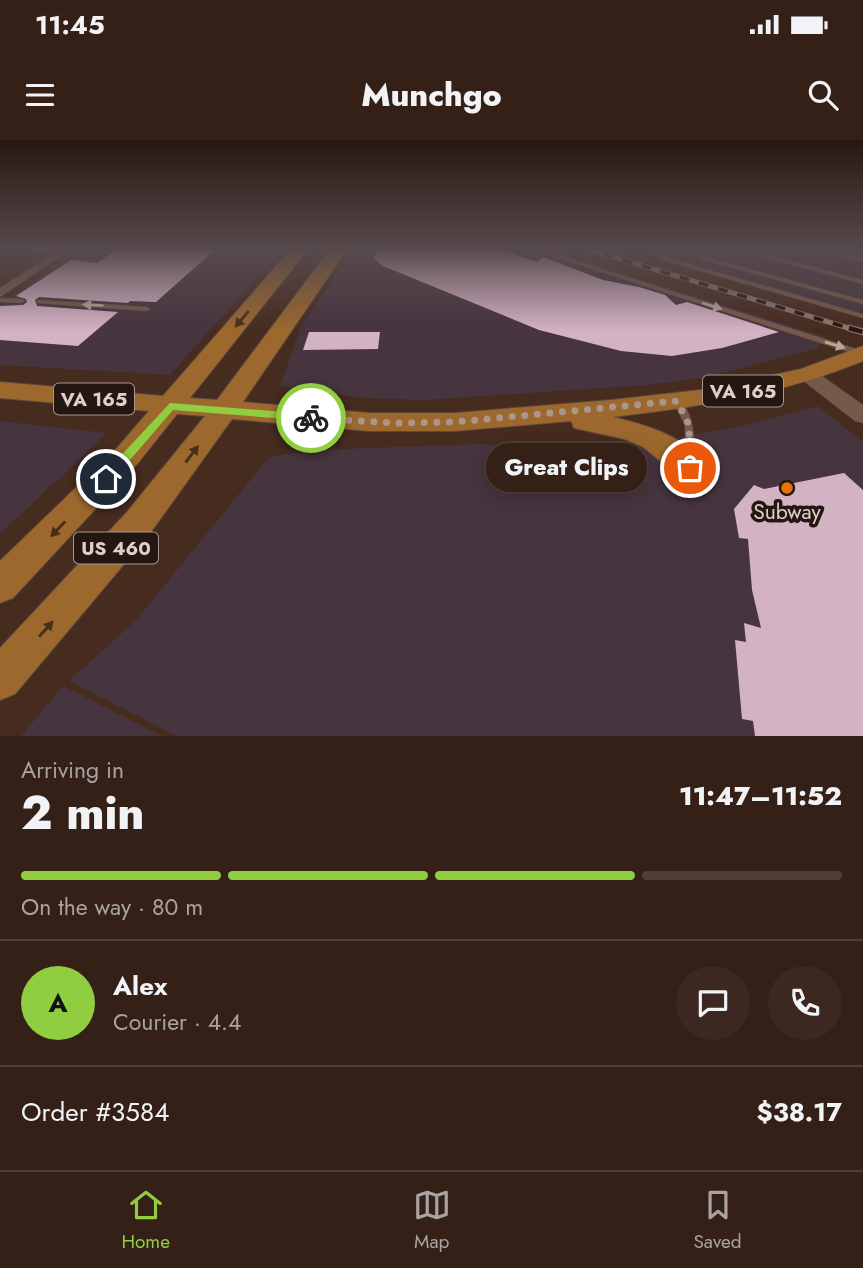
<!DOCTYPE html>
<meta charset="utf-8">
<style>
body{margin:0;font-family:Jost,sans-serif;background:#3c2820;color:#f1f3f6;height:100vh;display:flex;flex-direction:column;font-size:26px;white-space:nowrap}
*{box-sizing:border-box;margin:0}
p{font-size:23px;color:#a9a3a1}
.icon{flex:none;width:38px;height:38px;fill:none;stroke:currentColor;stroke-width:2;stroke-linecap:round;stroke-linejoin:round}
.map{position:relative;height:596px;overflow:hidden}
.side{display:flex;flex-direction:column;background:#342017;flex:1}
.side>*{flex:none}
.pin{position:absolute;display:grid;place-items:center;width:60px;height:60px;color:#fff;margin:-30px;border:4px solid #fff;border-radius:50%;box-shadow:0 2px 7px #0007}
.courier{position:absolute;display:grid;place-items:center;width:70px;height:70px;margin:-35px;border:5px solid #91cd40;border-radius:50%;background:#fff;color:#222;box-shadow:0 2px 9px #0007}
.bubble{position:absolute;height:49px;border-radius:24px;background:#342017;box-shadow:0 4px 18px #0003,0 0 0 2px #4e3e36;font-size:23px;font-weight:800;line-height:49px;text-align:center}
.summary em{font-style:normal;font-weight:800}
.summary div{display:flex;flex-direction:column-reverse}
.summary{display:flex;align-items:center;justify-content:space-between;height:119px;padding:0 21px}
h1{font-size:46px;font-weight:800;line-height:52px}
.bar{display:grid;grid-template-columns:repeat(4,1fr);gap:10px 7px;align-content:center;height:84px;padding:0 21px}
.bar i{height:9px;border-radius:5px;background:#4e3e36}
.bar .on{background:#91cd40}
.bar p{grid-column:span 4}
.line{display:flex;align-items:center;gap:18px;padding:0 21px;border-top:2px solid #4e3e36}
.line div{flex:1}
.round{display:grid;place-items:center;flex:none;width:74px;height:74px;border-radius:37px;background:#3c2820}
.status{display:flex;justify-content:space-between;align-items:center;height:49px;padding:0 35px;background:#342017;direction:ltr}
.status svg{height:19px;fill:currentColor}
header{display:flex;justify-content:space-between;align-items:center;height:91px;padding:0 21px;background:#342017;font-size:32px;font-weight:800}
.dock{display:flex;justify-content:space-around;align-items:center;height:98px;border-top:2px solid #4e3e36;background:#342017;font-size:19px;color:#a9a3a1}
.dock a{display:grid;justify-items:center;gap:4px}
.dock .on{color:#91cd40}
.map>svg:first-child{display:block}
.commercial{fill:#46343e}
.building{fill:#d3b2c4}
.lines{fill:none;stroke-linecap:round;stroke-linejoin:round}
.service-casing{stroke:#5e483d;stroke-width:1}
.minor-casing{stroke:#5e483d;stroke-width:1}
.tertiary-casing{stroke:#5e483d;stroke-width:1}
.primary-casing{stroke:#5e483d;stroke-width:2}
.service{fill:#77594c;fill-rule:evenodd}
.minor{fill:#77594c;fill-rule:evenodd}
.tertiary{fill:#77594c;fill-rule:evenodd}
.primary{fill:#9c682e;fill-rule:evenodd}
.rail-far1-casing{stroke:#8c756b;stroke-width:5}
.rail-casing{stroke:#8c756b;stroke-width:7}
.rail-far1{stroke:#241712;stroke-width:3.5;stroke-dasharray:10;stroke-linecap:butt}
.rail{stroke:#241712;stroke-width:4.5;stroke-dasharray:14;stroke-linecap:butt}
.oneway{fill:#bca69c}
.oneway2{fill:#482f1a}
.route{fill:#91cd40}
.done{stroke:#ab968c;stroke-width:7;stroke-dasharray:0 12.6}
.food-dot{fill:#e8710a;stroke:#241712;stroke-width:2.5}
.labels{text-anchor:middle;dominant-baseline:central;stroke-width:7;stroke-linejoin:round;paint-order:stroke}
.shield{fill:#241712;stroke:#a89891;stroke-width:2}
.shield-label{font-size:19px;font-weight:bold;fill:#e1cfc7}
.poi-label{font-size:21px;fill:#e1cfc7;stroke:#241712}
</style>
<div class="status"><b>11:45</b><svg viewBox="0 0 49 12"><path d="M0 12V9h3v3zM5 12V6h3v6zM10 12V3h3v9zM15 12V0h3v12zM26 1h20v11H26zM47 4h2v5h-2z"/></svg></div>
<header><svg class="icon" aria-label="menu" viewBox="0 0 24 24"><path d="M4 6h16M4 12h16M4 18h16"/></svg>Munchgo<svg class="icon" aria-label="search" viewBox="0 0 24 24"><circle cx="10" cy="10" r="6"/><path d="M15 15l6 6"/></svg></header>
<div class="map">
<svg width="863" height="596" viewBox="0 0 863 596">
<rect width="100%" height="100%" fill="#462b1f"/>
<g class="commercial">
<polygon points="82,108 284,108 170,235 0,225 0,163"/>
<polygon points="354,108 541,108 826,197 818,208 704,238 646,245 426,260 363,258 280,246 301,187"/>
<polygon points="632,108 863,108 863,168 859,173"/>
<polygon points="818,266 863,302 863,596 177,596 69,541 136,480 269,317 311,310 482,304 538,309 628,306 746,285"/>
<polygon points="0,281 107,293 0,394"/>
<polygon points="63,546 162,596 21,596"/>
</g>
<g class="building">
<polygon points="119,108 217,108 156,162 130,161 128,163 39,157 35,160 37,166 118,172 78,206 0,200 0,166 23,165 27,162 26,159 16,156 71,120 97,123"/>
<polygon points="379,108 496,108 537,122 543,117 603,140 639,147 665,155 676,165 687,162 779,192 722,208 672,216 621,211 539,190 383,126 373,118"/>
<polygon points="309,192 380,192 378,209 303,210"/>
<polygon points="844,333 863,350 863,596 755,596 753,581 742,579 735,500 746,502 744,483 761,488 752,450 748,399 739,398 734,369 754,345 764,349"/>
</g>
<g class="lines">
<g class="service-casing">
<g id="service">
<polygon points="527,108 535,108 863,211 863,215 858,215"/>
<polygon points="673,108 679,108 668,118 863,174 863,178 662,120 662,118"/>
<polygon points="705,108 711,108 705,114 705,117 863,160 863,164 701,119 699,114"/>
<polygon points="731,108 740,108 863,140 863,144"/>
<polygon points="808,108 817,108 863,118 863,122"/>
<polygon points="852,108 863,108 863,112 853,109"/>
<polygon points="0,158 22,159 25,161 22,163 0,162"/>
<polygon points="39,160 147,167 150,169 147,171 37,163 36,162"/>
<path d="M677 258C695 272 694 298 695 319L693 321H687L685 319V285L673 261Z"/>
</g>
</g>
<g class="minor-casing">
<polygon id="minor" points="26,108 73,108 0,157 0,148 54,113 31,111"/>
</g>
<g class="tertiary-casing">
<polygon id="tertiary" points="808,229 815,231 863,265 863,283 855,281 801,239 798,235 801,231"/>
</g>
<g class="primary-casing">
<path id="primary" d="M292 108H309L190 258 217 260 331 108H348L243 262 369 273H455L611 260 709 249 801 229 863 206V221C783 254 699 267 613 277 646 285 688 296 705 328L701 336 690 339 679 336 643 307 624 299 574 288 571 281 455 291H369L232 279 151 392 15 554 0 560V508L127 372 205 276 177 274 138 323 13 458 0 463V421L118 307 149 271 0 258V242L163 256Z"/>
</g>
<use href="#service" class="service"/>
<use href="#minor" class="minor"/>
<use href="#tertiary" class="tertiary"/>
<use href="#primary" class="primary"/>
<g class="rail-far1-casing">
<polyline id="rail-far1" points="584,108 855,190"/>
</g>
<g class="rail-casing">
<polyline id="rail" points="849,188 863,192"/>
</g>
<use href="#rail-far1" class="rail-far1"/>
<use href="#rail" class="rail"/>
</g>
<defs><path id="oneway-solid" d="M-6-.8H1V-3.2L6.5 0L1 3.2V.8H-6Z" transform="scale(1.75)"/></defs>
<g class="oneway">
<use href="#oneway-solid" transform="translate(93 165) rotate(-177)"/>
<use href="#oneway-solid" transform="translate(712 166) rotate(18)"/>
<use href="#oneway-solid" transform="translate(835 205) rotate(17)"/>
</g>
<g class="oneway2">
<use href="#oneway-solid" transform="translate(242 179) rotate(130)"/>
<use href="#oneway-solid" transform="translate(192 314) rotate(-52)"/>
<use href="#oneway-solid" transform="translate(58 389) rotate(134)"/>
<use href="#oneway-solid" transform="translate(46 489) rotate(-48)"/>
</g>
<linearGradient id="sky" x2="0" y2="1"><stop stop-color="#261811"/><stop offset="0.57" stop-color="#574a4d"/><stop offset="1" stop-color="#574a4d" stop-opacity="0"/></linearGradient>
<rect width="863" height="191" fill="url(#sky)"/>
<polygon class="route" points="170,263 311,274 317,278 311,281 173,270 111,342 102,342 102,336"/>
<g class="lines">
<polyline class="done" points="311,278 395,283 455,282 677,261 689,285 690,328"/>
</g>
<circle class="food-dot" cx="787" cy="348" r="7"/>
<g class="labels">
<g class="shield">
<rect x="703" y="235.5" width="80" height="31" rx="5"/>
<rect x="54" y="243.5" width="80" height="31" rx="5"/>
<rect x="74" y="392.5" width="84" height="31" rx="5"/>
</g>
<g class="shield-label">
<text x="743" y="251">VA 165</text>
<text x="94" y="259">VA 165</text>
<text x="116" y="408">US 460</text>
</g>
<g class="poi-label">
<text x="787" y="372">Subway</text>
</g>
</g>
</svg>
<div class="pin" style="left:690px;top:328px;background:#ea580c"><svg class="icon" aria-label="bag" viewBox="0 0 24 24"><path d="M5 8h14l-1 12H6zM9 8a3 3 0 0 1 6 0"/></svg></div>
<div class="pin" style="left:106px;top:339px;background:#1f2937"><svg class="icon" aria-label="home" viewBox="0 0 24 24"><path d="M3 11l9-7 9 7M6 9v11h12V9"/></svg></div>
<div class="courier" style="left:311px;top:278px"><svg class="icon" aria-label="bike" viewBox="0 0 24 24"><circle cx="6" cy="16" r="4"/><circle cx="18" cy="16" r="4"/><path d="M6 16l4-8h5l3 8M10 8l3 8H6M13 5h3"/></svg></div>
<div class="bubble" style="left:486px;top:303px;width:161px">Great Clips</div>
</div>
<section class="side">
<div class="summary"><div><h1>2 min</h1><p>Arriving in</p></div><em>11:47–11:52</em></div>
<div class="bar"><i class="on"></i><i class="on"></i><i class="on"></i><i></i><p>On the way · 80 m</p></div>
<div class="line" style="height:126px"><b class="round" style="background:#91cd40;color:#111">A</b><div><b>Alex</b><p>Courier · 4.4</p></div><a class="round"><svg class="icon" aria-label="chat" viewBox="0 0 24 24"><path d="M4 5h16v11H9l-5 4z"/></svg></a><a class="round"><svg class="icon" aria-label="phone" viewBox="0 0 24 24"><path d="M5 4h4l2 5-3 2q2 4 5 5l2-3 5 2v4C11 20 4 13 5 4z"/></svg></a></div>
<div class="line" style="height:91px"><div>Order #3584</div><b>$38.17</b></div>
</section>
<nav class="dock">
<a class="on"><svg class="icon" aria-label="home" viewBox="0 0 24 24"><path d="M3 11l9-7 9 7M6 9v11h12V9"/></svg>Home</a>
<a><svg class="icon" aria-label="map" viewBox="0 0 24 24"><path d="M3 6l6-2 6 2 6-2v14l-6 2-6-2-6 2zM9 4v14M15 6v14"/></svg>Map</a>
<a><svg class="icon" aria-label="saved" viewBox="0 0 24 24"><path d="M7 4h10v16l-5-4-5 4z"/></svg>Saved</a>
</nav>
